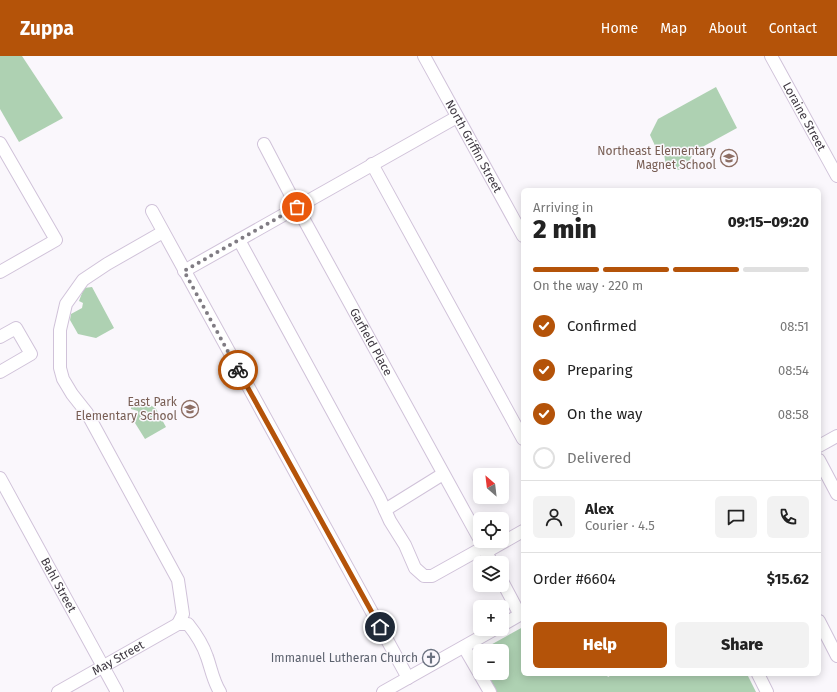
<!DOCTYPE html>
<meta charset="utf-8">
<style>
body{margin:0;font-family:"Fira Sans",sans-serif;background:#f2f2f2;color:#222;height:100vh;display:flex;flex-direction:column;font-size:15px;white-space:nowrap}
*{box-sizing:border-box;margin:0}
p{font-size:13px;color:#767676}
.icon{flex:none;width:22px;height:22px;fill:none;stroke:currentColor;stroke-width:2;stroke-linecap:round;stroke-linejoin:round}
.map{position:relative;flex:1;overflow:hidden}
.sheet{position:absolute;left:521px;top:132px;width:300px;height:488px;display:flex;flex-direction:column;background:#fff;border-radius:6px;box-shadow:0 2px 10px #0003}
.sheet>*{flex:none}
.needle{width:26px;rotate:332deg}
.controls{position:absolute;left:473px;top:412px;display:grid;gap:8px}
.controls a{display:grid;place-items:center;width:36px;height:36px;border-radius:6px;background:#fff;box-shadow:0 2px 10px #0003;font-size:20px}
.pin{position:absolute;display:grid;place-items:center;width:34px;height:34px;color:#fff;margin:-17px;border:2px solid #fff;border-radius:50%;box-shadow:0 1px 4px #0007}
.courier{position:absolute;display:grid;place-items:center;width:40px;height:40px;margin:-20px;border:3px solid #b45309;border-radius:50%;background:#fff;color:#222;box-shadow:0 1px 5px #0007}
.overview em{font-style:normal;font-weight:800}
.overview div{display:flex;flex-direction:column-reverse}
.overview{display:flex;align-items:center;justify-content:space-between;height:68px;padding:0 12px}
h1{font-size:26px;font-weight:800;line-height:30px}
.bar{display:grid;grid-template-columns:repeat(4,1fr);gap:6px 4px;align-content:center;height:48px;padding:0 12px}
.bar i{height:5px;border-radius:3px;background:#e0e0e0}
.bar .active{background:#b45309}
.bar p{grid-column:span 4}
.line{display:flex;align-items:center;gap:10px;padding:0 12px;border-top:1px solid #e0e0e0}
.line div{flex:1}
.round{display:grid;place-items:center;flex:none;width:42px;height:42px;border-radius:6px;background:#f2f2f2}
ol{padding:0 12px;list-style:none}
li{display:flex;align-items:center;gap:12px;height:44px}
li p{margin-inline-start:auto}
li .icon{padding:4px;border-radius:50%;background:#b45309;color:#fff;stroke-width:4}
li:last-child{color:#767676}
li i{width:22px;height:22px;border:2px solid #e0e0e0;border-radius:50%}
.action{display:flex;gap:8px;margin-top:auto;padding:8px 12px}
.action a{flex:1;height:46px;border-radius:6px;background:#b45309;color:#fff;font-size:16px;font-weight:800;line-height:46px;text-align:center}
.action a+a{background:#f2f2f2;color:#222}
header{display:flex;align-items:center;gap:24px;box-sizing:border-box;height:56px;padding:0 20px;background:#b45309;color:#fff}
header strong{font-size:19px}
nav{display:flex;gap:22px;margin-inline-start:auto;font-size:14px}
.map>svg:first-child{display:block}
.green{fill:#aed1b2}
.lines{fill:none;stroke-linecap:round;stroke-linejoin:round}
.minor-casing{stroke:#d0c2d9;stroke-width:14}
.minor{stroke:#fff;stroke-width:12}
.done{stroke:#807c83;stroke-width:4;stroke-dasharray:0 7.2}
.route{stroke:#b45309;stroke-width:5}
.labels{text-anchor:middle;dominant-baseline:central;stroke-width:3;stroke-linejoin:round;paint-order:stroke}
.street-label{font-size:12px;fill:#3f3942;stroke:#faf7fc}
.education-label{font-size:12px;fill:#785e54;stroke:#faf7fc;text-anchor:end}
.worship-label{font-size:12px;fill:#5b616d;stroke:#faf7fc;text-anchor:end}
</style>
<header>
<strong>Zuppa</strong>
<nav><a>Home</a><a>Map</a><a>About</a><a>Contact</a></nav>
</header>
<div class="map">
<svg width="837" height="636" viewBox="0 0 837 636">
<rect width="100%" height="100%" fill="#faf7fc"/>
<g class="green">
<polygon points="0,0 22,0 63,62 19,86 0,53"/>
<polygon points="716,31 737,72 695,95 686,110 679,114 666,110 664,98 659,98 650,79 658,63"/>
<polygon points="92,231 114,272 96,282 78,278 70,264 71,258 82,252 83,247 79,245 84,232"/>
<polygon points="145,345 156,353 166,371 145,383 135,367 138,355 131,353 131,348 139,348"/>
<polygon points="523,571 523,618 606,618 608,621 613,618 747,618 756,636 494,636 491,624 487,617 502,617 502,595 480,595 480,604 476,597"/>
</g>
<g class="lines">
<g class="minor-casing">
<g id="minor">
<path id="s1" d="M424 0 523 180"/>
<path id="s2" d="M771 0 837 120"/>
<polyline points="0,87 56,184 0,216"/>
<path id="s3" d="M264 88 297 151 480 484"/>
<polyline points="372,108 523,383"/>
<polyline points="152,155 408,622"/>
<polyline points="163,176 107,208 83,224 66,248 60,274 60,312 63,323 72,338 87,357 178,524 183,558 178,568"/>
<polyline points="239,184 379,441 390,465 405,489 415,512 424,520 432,520 484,491"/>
<polyline points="184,215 457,61"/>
<polyline points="0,281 16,272 31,298 0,316"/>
<polyline points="819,390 837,380"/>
<polyline points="819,404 837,438"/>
<path id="s4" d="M0 422 117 636"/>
<polyline points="385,454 443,418"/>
<polyline points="482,489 492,507"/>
<polyline points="486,496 523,475"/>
<polyline points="502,525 520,559"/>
<polyline points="819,565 837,600"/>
<polyline points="502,569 523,557"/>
<polyline points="464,591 490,636"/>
<polyline points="758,618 767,636"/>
<path id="s5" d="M58 636 178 568H188C196 578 203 589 207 601 211 612 213 625 220 636"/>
<polyline points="383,636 495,573"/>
</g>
</g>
<use href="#minor" class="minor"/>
</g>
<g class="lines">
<polyline class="done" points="238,314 184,215 297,151"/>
<polyline class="route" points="238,314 380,571"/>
</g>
<defs>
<g id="school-ring" transform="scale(0.9)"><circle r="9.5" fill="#faf7fc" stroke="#8d6e63" stroke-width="1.5"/><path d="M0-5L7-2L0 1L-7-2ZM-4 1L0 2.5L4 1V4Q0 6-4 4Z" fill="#8d6e63"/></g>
<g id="church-ring" transform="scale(0.9)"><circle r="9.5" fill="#faf7fc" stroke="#6b7280" stroke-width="1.5"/><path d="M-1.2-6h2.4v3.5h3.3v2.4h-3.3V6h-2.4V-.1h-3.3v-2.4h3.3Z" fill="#6b7280"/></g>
</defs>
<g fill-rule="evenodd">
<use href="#school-ring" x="729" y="102"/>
<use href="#school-ring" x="190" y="353"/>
<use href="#church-ring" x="431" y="602"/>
</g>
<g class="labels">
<g class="street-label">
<text stroke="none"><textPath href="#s2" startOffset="69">Loraine Street</textPath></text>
<text stroke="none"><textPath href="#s1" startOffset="103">North Griffin Street</textPath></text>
<text stroke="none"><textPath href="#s3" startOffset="225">Garfield Place</textPath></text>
<text stroke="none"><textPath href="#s4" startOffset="122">Bahl Street</textPath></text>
<text stroke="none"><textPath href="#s5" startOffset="69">May Street</textPath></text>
</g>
<g class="education-label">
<text x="716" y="95">Northeast Elementary<tspan x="716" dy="14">Magnet School</tspan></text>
<text x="177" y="346">East Park<tspan x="177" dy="14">Elementary School</tspan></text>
</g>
<g class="worship-label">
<text x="418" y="602">Immanuel Lutheran Church</text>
</g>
</g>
</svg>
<div class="controls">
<a><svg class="needle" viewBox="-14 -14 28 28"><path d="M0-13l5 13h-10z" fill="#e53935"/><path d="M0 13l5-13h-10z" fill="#767676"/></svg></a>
<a><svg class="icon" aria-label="locate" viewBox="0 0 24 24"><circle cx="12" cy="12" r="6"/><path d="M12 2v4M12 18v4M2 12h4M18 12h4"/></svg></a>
<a><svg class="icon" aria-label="layers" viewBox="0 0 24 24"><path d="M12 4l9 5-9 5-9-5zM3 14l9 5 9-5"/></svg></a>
<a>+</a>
<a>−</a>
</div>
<div class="pin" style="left:297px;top:151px;background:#ea580c"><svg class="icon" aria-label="bag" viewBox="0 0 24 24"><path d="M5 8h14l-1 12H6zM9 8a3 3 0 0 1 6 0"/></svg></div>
<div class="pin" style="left:380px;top:571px;background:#1f2937"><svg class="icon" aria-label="home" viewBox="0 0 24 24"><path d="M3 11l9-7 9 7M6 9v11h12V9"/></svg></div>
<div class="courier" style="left:238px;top:314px"><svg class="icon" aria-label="bike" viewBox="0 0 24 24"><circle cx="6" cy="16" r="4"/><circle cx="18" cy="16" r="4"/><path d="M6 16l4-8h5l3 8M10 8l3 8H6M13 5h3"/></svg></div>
<section class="sheet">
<div class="overview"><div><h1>2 min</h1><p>Arriving in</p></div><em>09:15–09:20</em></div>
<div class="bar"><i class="active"></i><i class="active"></i><i class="active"></i><i></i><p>On the way · 220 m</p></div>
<ol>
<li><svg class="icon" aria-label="check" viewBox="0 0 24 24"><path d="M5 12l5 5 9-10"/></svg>Confirmed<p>08:51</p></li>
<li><svg class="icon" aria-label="check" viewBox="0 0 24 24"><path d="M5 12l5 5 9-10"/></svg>Preparing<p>08:54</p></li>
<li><svg class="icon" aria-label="check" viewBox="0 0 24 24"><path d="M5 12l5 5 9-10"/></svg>On the way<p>08:58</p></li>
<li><i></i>Delivered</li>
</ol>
<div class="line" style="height:72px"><a class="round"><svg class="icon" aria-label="person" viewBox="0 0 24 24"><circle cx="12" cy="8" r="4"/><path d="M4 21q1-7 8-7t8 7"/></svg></a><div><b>Alex</b><p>Courier · 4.5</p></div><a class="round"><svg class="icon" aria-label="chat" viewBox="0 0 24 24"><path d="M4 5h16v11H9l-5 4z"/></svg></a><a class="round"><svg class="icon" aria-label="phone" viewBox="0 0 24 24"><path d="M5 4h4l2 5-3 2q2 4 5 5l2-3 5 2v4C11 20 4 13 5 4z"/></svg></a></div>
<div class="line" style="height:52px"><div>Order #6604</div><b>$15.62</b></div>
<div class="action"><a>Help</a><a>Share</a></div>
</section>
</div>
